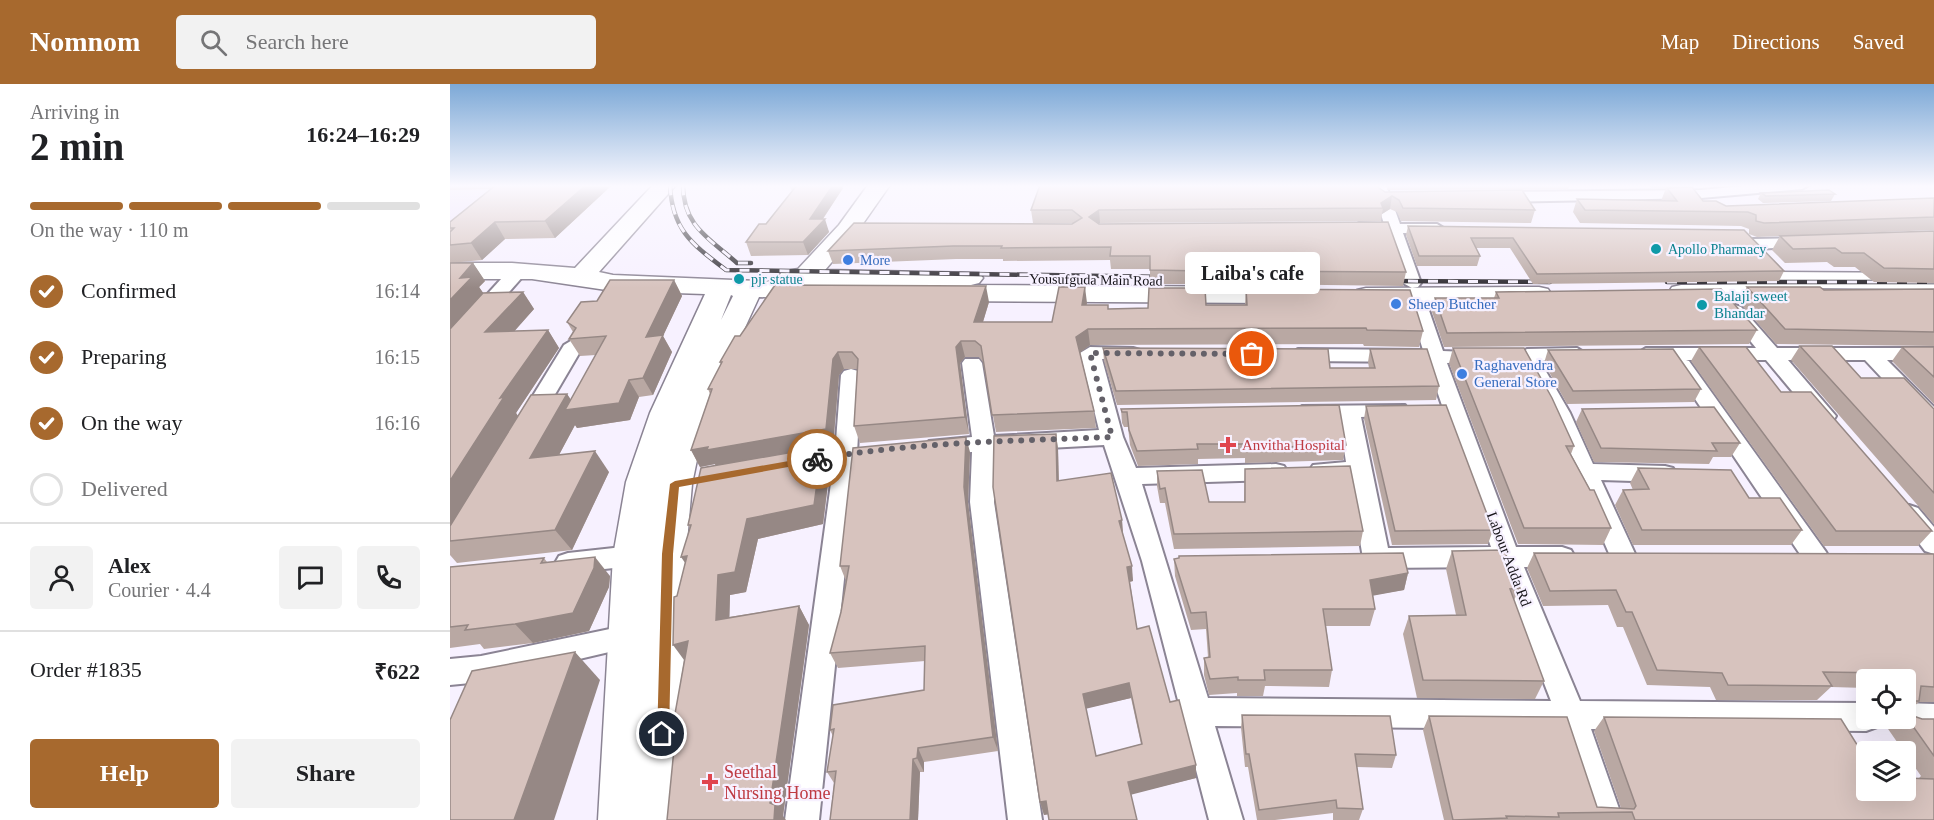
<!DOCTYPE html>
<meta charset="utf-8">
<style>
body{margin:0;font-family:Georgia,serif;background:#f2f2f2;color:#202124;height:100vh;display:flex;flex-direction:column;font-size:22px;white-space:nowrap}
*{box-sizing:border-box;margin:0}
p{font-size:20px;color:#757577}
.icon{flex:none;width:33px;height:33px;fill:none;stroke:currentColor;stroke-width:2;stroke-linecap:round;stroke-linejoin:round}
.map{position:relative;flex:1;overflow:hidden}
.drawer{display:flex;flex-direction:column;background:#fff;width:450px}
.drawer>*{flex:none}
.fabs{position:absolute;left:1406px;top:585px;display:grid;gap:12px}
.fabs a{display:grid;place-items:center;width:60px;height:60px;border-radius:6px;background:#fff;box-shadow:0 6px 24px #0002;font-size:30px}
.pin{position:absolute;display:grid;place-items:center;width:51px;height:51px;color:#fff;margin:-26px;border:3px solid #fff;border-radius:50%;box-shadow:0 2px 6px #0007}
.courier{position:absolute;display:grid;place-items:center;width:60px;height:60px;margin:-30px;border:4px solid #a7692e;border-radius:50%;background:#fff;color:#222;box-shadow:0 2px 8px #0007}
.bubble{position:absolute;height:42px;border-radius:6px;background:#fff;box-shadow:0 6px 24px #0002;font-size:20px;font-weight:700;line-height:42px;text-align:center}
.overview em{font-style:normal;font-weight:700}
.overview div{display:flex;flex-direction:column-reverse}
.overview{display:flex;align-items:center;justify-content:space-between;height:102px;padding:0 30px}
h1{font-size:39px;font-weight:700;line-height:45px}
.bar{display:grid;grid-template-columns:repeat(4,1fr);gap:9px 6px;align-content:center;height:72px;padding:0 30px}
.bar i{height:8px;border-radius:4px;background:#e0e0e0}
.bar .current{background:#a7692e}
.bar p{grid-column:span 4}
.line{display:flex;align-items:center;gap:15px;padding:0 30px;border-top:2px solid #e0e0e0}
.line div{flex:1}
.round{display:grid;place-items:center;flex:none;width:63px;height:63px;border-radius:6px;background:#f2f2f2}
ol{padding:0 30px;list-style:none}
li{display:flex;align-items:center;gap:18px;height:66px}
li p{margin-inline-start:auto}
li .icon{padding:6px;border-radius:50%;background:#a7692e;color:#fff;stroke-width:4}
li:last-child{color:#757577}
li i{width:33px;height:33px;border:3px solid #e0e0e0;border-radius:50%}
.cta{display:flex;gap:12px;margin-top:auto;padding:12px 30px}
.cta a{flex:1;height:69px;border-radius:6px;background:#a7692e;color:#fff;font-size:24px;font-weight:700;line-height:69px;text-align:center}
.cta a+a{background:#f2f2f2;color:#202124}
header{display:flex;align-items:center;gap:36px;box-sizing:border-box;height:84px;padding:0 30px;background:#a7692e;color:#fff}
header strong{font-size:28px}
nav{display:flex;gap:33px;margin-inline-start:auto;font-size:21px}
.search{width:420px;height:54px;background:#f2f2f2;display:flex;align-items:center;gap:15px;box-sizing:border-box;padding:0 21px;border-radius:6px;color:#757577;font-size:22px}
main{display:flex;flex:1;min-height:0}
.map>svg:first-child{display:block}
.built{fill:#ede3fb}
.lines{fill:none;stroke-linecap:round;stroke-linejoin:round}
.minor-casing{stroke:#8b8494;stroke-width:4}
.secondary-casing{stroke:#8b8494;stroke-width:3}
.minor{fill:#fff;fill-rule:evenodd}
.secondary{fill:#fff;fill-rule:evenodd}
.rail-casing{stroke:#312e34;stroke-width:4.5}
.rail{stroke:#f7f1ff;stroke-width:3;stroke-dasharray:10;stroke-linecap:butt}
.wall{fill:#b9a8a3;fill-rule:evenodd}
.shaded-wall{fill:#968885}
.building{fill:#d7c3be;stroke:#968885;stroke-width:1.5;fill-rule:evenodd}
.route{fill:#a7692e}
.done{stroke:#646169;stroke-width:6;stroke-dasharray:0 10.8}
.culture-dot{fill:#0f9aa8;stroke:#f7f1ff;stroke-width:2}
.shop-dot{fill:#3f7fe0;stroke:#f7f1ff;stroke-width:2}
.health-dot{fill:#e0444e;stroke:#f7f1ff;stroke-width:2}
.labels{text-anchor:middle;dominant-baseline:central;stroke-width:4.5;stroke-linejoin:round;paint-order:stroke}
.far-culture-label{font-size:14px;fill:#0d838f;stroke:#f7f1ff;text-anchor:start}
.far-shop-label{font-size:14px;fill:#366cbe;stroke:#f7f1ff;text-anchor:start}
.far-street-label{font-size:14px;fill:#151318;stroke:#f7f1ff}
.culture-label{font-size:15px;fill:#0d838f;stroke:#f7f1ff;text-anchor:start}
.shop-label{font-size:15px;fill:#366cbe;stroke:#f7f1ff;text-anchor:start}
.health-label{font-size:15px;fill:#be3a42;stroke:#f7f1ff;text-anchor:start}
.street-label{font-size:15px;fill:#151318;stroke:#f7f1ff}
.near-health-label{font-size:18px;fill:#be3a42;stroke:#f7f1ff;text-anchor:start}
</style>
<header>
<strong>Nomnom</strong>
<div class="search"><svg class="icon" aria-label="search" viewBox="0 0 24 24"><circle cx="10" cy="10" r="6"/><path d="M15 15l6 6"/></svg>Search here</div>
<nav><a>Map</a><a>Directions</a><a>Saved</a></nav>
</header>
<main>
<section class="drawer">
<div class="overview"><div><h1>2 min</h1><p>Arriving in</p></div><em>16:24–16:29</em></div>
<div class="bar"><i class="current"></i><i class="current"></i><i class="current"></i><i></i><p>On the way · 110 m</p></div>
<ol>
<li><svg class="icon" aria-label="check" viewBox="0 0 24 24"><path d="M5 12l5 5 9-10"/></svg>Confirmed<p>16:14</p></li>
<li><svg class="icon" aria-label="check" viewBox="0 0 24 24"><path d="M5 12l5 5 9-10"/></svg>Preparing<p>16:15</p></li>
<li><svg class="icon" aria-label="check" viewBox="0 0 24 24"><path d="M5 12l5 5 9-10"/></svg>On the way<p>16:16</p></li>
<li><i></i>Delivered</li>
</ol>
<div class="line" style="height:108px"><a class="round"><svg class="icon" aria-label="person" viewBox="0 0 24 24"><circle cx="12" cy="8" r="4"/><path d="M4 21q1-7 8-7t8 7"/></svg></a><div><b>Alex</b><p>Courier · 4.4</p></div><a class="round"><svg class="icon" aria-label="chat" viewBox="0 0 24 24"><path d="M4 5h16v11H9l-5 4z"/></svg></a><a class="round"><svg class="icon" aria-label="phone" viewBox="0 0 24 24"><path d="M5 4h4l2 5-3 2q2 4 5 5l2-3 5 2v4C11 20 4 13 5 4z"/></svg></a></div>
<div class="line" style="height:78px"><div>Order #1835</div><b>₹622</b></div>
<div class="cta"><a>Help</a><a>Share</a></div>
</section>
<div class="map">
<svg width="1484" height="736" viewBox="0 0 1484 736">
<rect width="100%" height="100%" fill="#f7f1ff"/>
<polygon class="built" points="0,101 62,101 0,151"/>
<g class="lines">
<g class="minor-casing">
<g id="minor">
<polygon points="922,101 936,101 950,140 987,140 995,145 987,150 953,149 971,199 968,203 962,204 953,199 937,149 909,149 901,144 909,139 934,140"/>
<polygon points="1304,101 1359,101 1352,105 1251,114 1045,118 1037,113 1045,108 1251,106"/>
<polygon points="1357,154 1363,156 1365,159 1363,162 1303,165 1295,160 1303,155"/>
<polygon points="69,181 78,186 75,190 7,267 0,269 0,251 63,182"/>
<polygon points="965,207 974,212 993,267 1038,269 1041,273 1038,277 997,279 1066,463 1112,463 1121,466 1125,473 1121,480 1112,483 1074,483 1130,617 1416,619 1416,634 1430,634 1427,643 1416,647 1141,645 1173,736 1139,736 1110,645 765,642 793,736 759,736 692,477 654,361 545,367 544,418 592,736 558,736 520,418 522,368 487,370 479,367 476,362 479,357 522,353 512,279 515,275 529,275 532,279 544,352 649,346 630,269 640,263 683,264 690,266 693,270 690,274 652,275 673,353 686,384 826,380 834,382 838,388 834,394 826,396 692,400 758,614 1101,617 1049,483 926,484 917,481 913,474 899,394 863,393 859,387 863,381 896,378 889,334 852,332 849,327 852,322 955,321 958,326 955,331 911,333 938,464 1041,463 977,278 848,277 838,271 848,265 973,266 956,212"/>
<polygon points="1285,221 1291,223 1327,264 1484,264 1484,276 1437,276 1484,323 1484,343 1476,341 1415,276 1338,276 1386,332 1383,337 1367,337 1316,276 1236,276 1239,277 1376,468 1380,475 1376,482 1367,485 1358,482 1222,281 1228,276 1196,276 1186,270 1196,264 1306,264 1276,227"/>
<polygon points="124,255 134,261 90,336 87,341 71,341 68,336 114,261"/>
<polygon points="1127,264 1137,270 1134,274 1090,277 1120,329 1143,380 1215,382 1223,384 1227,390 1223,396 1215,398 1151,396 1187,474 1183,481 1174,484 1165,481 1161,474 1098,329 1067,271 1077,265"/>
<polygon points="401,285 408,287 411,291 407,370 369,736 335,736 385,370 391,291 394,287"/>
<polygon points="1459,421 1468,424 1484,443 1484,470 1475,467 1447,430 1450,424"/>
<polygon points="182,462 191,465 195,472 191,479 182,482 118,489 109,486 105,479 109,472 118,469"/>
<polygon points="179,541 189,545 193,553 189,561 31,598 0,601 0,575 31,572"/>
<polygon points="1455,619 1484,620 1484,648 1455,647 1444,643 1441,634 1455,634"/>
</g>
</g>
<g class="secondary-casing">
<g id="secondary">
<path d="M203 101H226L149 188 163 191 332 198 328 193 332 188 348 185 389 141 418 101H440L405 151 375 186 529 189 533 194 529 199 521 201 840 203 849 205 853 211 849 217 840 219 493 217 484 215 480 209 484 203 492 202 373 201 379 207 375 213 366 215 309 213 276 285 254 342 242 400 236 470 234 736H148L163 472 176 398 200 329 255 210 163 207 82 195H0V179H62L125 184ZM281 211 283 212 271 236Z"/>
<polygon points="1313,188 1484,189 1484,205 1349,204 1351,207 1347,213 1338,215 1231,217 1222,215 1218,209 1222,203 1231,201 1303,200 1300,196 1304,191"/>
<polygon points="1089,203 1098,205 1102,211 1098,217 1089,219 916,220 907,218 903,212 907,206 916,204"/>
</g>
</g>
<use href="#minor" class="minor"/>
<use href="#secondary" class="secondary"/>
<g class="rail-casing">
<g id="rail">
<path d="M220 101C222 146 242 160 276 186L716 193"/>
<path d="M233 101C233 142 259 154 287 179H301"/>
<polyline points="737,194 809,195"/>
<polyline points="938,197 1100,198"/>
<polyline points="1217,198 1484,198"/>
</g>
</g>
<use href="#rail" class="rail"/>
</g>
<g class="wall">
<polygon points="0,101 162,101 105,154 55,155 32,176 0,179 0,138 40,105 0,106"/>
<polygon points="339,101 393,104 373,135 379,148 358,171 301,172 296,158 316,140 342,107"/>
<polygon points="937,101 1120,101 1118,105 937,106"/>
<polygon points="1199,101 1228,101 1227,104 1253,117 1276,122 1484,114 1484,146 1307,153 1299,150 1299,145 1291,142 1130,139 1123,128 1127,115 1211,117 1216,104 1202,104"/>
<polygon points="928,103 935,108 1085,126 1081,139 951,137 947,128 940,125 932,130 931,137 650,139 648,140 956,188 953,202 793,200 791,182 753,182 753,200 700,200 700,185 661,185 660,176 553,177 553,175 506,175 383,180 378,167 622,140 624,139 583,139 581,126"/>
<polygon points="1311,109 1385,110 1381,117 1313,119 1308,115"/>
<polygon points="958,142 1334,187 1329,197 1083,200 1060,164 1026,164 1030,172 1027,182 967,182 956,151"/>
<polygon points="1484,147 1484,199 1424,198 1405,183 1384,183 1377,178 1335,179 1322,166 1330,152"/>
<polygon points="0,179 23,179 35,197 29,203 33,209 73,208 84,225 64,247 98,246 109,264 66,329 68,332 117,310 121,316 146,271 130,272 119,255 123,248 117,238 147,217 224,196 232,212 213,252 222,268 203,311 189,313 180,336 127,344 125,341 109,371 159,388 122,466 7,479 0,471"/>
<polygon points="1297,203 1374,206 1484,205 1484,262 1326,260 1289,218"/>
<polygon points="796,205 973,247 969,263 914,262 913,260 640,261 630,268 644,327 646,344 546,348 533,278 529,273 515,273 510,279 519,350 410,359 404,342 407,285 394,285 389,291 383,362 373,364 380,383 373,440 308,455 296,508 280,511 279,533 349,522 359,541 333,732 225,660 221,656 234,576 227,512 235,479 240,444 238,441 266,382 265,380 250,383 241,366 260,310 258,305 271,281 270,278 290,252 539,218 533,238 602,238 637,219 636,221 658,221 658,225 795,221"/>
<polygon points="1046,208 1307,246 1299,260 994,263 982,228 985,214 1044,214"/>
<polygon points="1350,262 1411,294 1484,325 1484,440 1341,276"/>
<polygon points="1249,263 1331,308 1482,447 1468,462 1374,462 1241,277"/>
<polygon points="1452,263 1484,263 1484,320 1442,277"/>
<polygon points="653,264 880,284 919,284 918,278 920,265 989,302 986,316 667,321 654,277"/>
<polygon points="1003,264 1124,362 1121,370 1161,444 1153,461 1068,460 999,279"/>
<polygon points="1098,266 1251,305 1244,318 1117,320 1094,279"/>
<polygon points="916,322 1043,446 1038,460 942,461 914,335"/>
<polygon points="671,325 896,361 893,376 795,379 795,374 748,375 748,380 688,382 680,361 678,343 674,343 672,339"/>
<polygon points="1132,325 1290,359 1281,373 1263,373 1259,380 1144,378 1126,338"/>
<path d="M606 350 608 365 609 397 672 436 673 451 683 497 680 498 687 545 720 618 746 694 594 731 590 718ZM681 614 691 660 646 672 636 624Z"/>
<polygon points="520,368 518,418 548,667 474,678 474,688 470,688 468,736 380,736 384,699 377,688 383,652 380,646 474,606 475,577 388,584 380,569 391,528 396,497 390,482"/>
<polygon points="1188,384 1299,414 1352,446 1341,461 1183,461 1165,421 1173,406 1183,406 1180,399"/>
<polygon points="795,385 913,447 910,462 724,465 715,419 710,419 707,402 707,387 759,418 794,418"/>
<polygon points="1002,467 1070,504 1064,516 1094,597 1085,615 967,614 953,550 959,532 1006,531 996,485"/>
<polygon points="1084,469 1484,470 1484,618 1469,618 1456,629 1472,635 1484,635 1484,736 994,736 973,646 979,632 1147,723 1171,724 1144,647 1154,633 1416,706 1468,695 1471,692 1455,669 1455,668 1454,668 1436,642 1445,634 1455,634 1455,596 1416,596 1416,604 1381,603 1367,616 1266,616 1260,603 1197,601 1173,543 1167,543 1158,521 1093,522 1077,484"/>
<polygon points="94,474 97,478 160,492 159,503 139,547 83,559 34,565 30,560 0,564 0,483"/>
<polygon points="724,475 958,489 954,506 923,511 925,525 920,542 876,542 882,586 879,603 815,602 813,612 787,612 787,609 759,611 754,591 754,574 758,573 756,545 741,546 725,492"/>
<polygon points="792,631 946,671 942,684 907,683 913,725 909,736 883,736 883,729 825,736 807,736 798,683 795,683 791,644"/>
</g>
<g class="shaded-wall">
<polygon points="136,101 162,101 105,154 95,137"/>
<polygon points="383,101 392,101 393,104 370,139 375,135 379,148 358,171 353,158 360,135"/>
<polygon points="942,112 940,125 932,130 933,124 931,119"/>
<polygon points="649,126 650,139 640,145 639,133"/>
<polygon points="45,138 55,155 32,176 21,159"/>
<polygon points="23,179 35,197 29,203 34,210 0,248 0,216 10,194"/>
<polygon points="224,196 232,212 213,252 222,268 203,311 193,294 196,253"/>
<polygon points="536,202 539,218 528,254 524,238"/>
<polygon points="635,203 637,219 633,237 632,221"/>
<polygon points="73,208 84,225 48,266 35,248"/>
<polygon points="638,245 640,261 628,270 626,253"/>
<polygon points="98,246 109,264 66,329 68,332 0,443 0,397 50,314"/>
<polygon points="511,257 515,273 510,279 519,350 515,333 506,263"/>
<polygon points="388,268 394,285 389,291 383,362 373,364 380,383 373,440 308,455 296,508 280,511 279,555 266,536 266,382 265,380 250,383 241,366"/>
<polygon points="179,296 189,313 180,336 127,344 125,341 96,395 80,374 117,310 127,325"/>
<polygon points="606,350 608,365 609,412 607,397"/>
<polygon points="516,353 520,368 518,418 548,667 543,653 514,403"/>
<polygon points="145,367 159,388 122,466 105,446"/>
<polygon points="672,436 673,451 669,437"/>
<polygon points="237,472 244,492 231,473"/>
<polygon points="145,473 160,492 159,503 139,547 83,559 65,540"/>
<polygon points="682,482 683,497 678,498 677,483"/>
<polygon points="958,489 954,506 916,513 920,496"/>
<polygon points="349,522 359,541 333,732 336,736 324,736 320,719"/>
<polygon points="238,557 237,580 223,561"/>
<polygon points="125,568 150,596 104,736 64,736"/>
<polygon points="679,599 681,614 635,625 633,610"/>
<polygon points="468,664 474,678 474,688 467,674"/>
<polygon points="463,675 470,688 468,736 460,736"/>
<polygon points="746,681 746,694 680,711 678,698"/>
<polygon points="596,717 600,730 594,731 590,718"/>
</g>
<g class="building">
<polygon points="46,101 136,101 95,137 45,138 21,159 0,161 0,148 4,144 0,144 0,138"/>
<polygon points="347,101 383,101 360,135 375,135 353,158 296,158 309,140 316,140"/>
<polygon points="590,101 925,101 935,108 1072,106 1085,126 953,124 949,116 942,112 931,119 933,124 649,126 639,133 649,140 938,138 956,188 794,187 792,169 752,169 753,187 700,186 700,172 660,172 661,163 551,164 552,162 503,162 378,167 404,139 622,140 632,134 622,126 581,126"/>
<polygon points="1242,103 1253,117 1266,117 1276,122 1484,114 1484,133 1314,139 1306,137 1306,131 1298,128 1135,126 1127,115 1227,117 1217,104"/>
<polygon points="1379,106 1385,110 1316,112 1311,109"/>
<polygon points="958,142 1294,146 1334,187 1087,190 1063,154 1021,154 1030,172 969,172"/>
<polygon points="1484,147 1484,185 1434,184 1414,169 1392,169 1385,164 1343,165 1330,152"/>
<polygon points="0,179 23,179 10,194 22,193 0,216"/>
<polygon points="160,196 224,196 196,253 213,251 193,294 179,296 169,319 115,326 156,252 119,255 126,244 117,238 131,218 147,217"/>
<polygon points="325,201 536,202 524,238 602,238 609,203 635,203 632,221 658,221 658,225 698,224 699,204 755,204 756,221 797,221 796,205 960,206 973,247 917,246 916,244 638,245 626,253 644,327 542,331 531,262 525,257 511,257 506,263 515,333 404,342 408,275 402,268 388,268 383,275 376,345 257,366 258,363 241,366 262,305 258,305 272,278 270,278 285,252 290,252"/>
<polygon points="1297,203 1370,203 1374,206 1484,205 1484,248 1335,245"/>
<polygon points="1271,205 1307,246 997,249 985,214 1049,214 1046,208"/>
<polygon points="73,208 35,248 98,246 50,314 54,313 0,397 0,245 33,209"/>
<polygon points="1350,262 1382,262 1411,294 1454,294 1484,325 1484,409"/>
<polygon points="1249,263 1296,263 1331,308 1361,308 1482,447 1386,447"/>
<polygon points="1452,263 1484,263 1484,293"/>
<polygon points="653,264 878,265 880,284 925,284 920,265 977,265 989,302 666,307"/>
<polygon points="1003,264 1074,264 1102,314 1124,362 1116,362 1140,406 1144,406 1161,444 1074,444"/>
<polygon points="1223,265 1251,305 1123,307 1098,266"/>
<polygon points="117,310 80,374 145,367 105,446 0,457 0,442 81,311"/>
<polygon points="889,321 896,361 796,364 796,360 747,360 748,365 687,367 679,346 677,328 672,328 671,325"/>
<polygon points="996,321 1043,446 945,447 916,322"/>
<polygon points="1264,323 1290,359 1262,359 1267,367 1151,364 1132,325"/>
<path d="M606 350 607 397 661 389 672 436 669 437 682 482 677 483 687 545 699 542 720 618 729 616 746 681 678 698 687 736H599L596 717 590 718 543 403 544 352ZM679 599 692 660 646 672 633 610Z"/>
<polygon points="516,353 514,403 543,653 468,664 467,674 463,675 460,736 380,736 386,687 377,688 384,645 380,646 383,621 474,606 475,562 380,569 391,528 399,482 390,482 403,364"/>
<polygon points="372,363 364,421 297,435 285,488 268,491 266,536 349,522 320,719 325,721 324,736 217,736 225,655 221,656 221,652 238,557 223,561 224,513 227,512 237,472 231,473 241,441 238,441 251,384"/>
<polygon points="900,382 913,447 724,450 715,404 710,405 707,387 752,386 759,418 795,418 795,385"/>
<polygon points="1188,384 1281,386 1299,414 1330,414 1352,446 1192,446 1173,406 1199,405"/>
<polygon points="1054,466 1070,504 1060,505 1094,597 973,596 959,532 1016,531 1002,467"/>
<polygon points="953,469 958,489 920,496 925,525 873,525 882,586 814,586 815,596 788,596 788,593 760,595 754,574 760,573 756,528 741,529 724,475 729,474 729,472"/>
<polygon points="1084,469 1484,470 1484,603 1471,602 1469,617 1458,617 1455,613 1455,596 1443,596 1439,589 1373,588 1382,602 1278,601 1272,589 1207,586 1182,528 1176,528 1166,506 1100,507"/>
<polygon points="145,473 144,484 123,529 65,540 15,546 18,541 0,543 0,483 94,474 91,479"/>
<polygon points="125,568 64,736 0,736 0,636 22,587"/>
<polygon points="1455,629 1472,635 1484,635 1484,672 1455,631"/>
<polygon points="792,631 940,632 946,671 905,670 913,725 887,724 886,716 809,726 799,670 796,670"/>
<polygon points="979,632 1117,633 1147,723 1184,725 1186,722 1154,633 1391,635 1416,675 1416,706 1455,706 1455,694 1484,695 1484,736 1185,736 1182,728 1108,729 1109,733 1056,732 1057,734 1003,736"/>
</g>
<linearGradient id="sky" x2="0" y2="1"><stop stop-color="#7da9d7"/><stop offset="0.5" stop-color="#fbf9ff"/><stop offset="1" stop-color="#fbf9ff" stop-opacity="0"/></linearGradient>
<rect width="1484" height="204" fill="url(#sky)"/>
<polygon class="route" points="367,372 371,373 371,377 229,403 223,470 219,650 212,657 207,655 212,470 220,400 225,397"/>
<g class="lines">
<path class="done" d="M367 375C464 358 564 357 662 353L640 269 802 270"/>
</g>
<g class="culture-dot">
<circle cx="1206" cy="165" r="6"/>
<circle cx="289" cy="195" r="6"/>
<circle cx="1252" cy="221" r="6"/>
</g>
<g class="shop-dot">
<circle cx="398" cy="176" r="6"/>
<circle cx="946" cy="220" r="6"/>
<circle cx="1012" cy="290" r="6"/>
</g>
<g class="health-dot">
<path d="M775 352h6v6h6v6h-6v6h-6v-6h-6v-6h6z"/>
<path d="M257 689h6v6h6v6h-6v6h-6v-6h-6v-6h6z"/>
</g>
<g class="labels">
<g class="far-culture-label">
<text x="1218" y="165">Apollo Pharmacy</text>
<text x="301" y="195">pjr statue</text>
</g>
<g class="far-shop-label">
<text x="410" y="176">More</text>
</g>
<g class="far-street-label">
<text transform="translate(646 196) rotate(1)">Yousufguda Main Road</text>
</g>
<g class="culture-label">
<text x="1264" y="212">Balaji sweet<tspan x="1264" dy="17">Bhandar</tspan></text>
</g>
<g class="shop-label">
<text x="958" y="220">Sheep Butcher</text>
<text x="1024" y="281">Raghavendra<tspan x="1024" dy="17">General Store</tspan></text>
</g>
<g class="health-label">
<text x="792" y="361">Anvitha Hospital</text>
</g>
<g class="street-label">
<text transform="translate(1059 475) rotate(69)">Labour Adda Rd</text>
</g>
<g class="near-health-label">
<text x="274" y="688">Seethal<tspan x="274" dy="21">Nursing Home</tspan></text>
</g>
</g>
</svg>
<div class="fabs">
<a><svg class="icon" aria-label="locate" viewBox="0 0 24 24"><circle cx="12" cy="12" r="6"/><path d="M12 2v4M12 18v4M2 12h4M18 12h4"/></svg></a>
<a><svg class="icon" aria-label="layers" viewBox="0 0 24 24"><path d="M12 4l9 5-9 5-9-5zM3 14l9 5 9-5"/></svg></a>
</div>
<div class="pin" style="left:802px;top:270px;background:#ea580c"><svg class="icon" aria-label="bag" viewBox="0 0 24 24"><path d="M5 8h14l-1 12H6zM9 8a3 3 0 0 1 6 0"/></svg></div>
<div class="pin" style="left:212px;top:650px;background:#1f2937"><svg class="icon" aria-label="home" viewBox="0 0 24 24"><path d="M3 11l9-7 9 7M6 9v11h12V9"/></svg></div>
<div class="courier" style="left:367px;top:375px"><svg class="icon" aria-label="bike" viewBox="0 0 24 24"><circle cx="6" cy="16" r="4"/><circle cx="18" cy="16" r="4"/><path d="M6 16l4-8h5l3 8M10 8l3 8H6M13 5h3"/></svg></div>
<div class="bubble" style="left:735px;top:168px;width:135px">Laiba's cafe</div>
</div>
</main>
